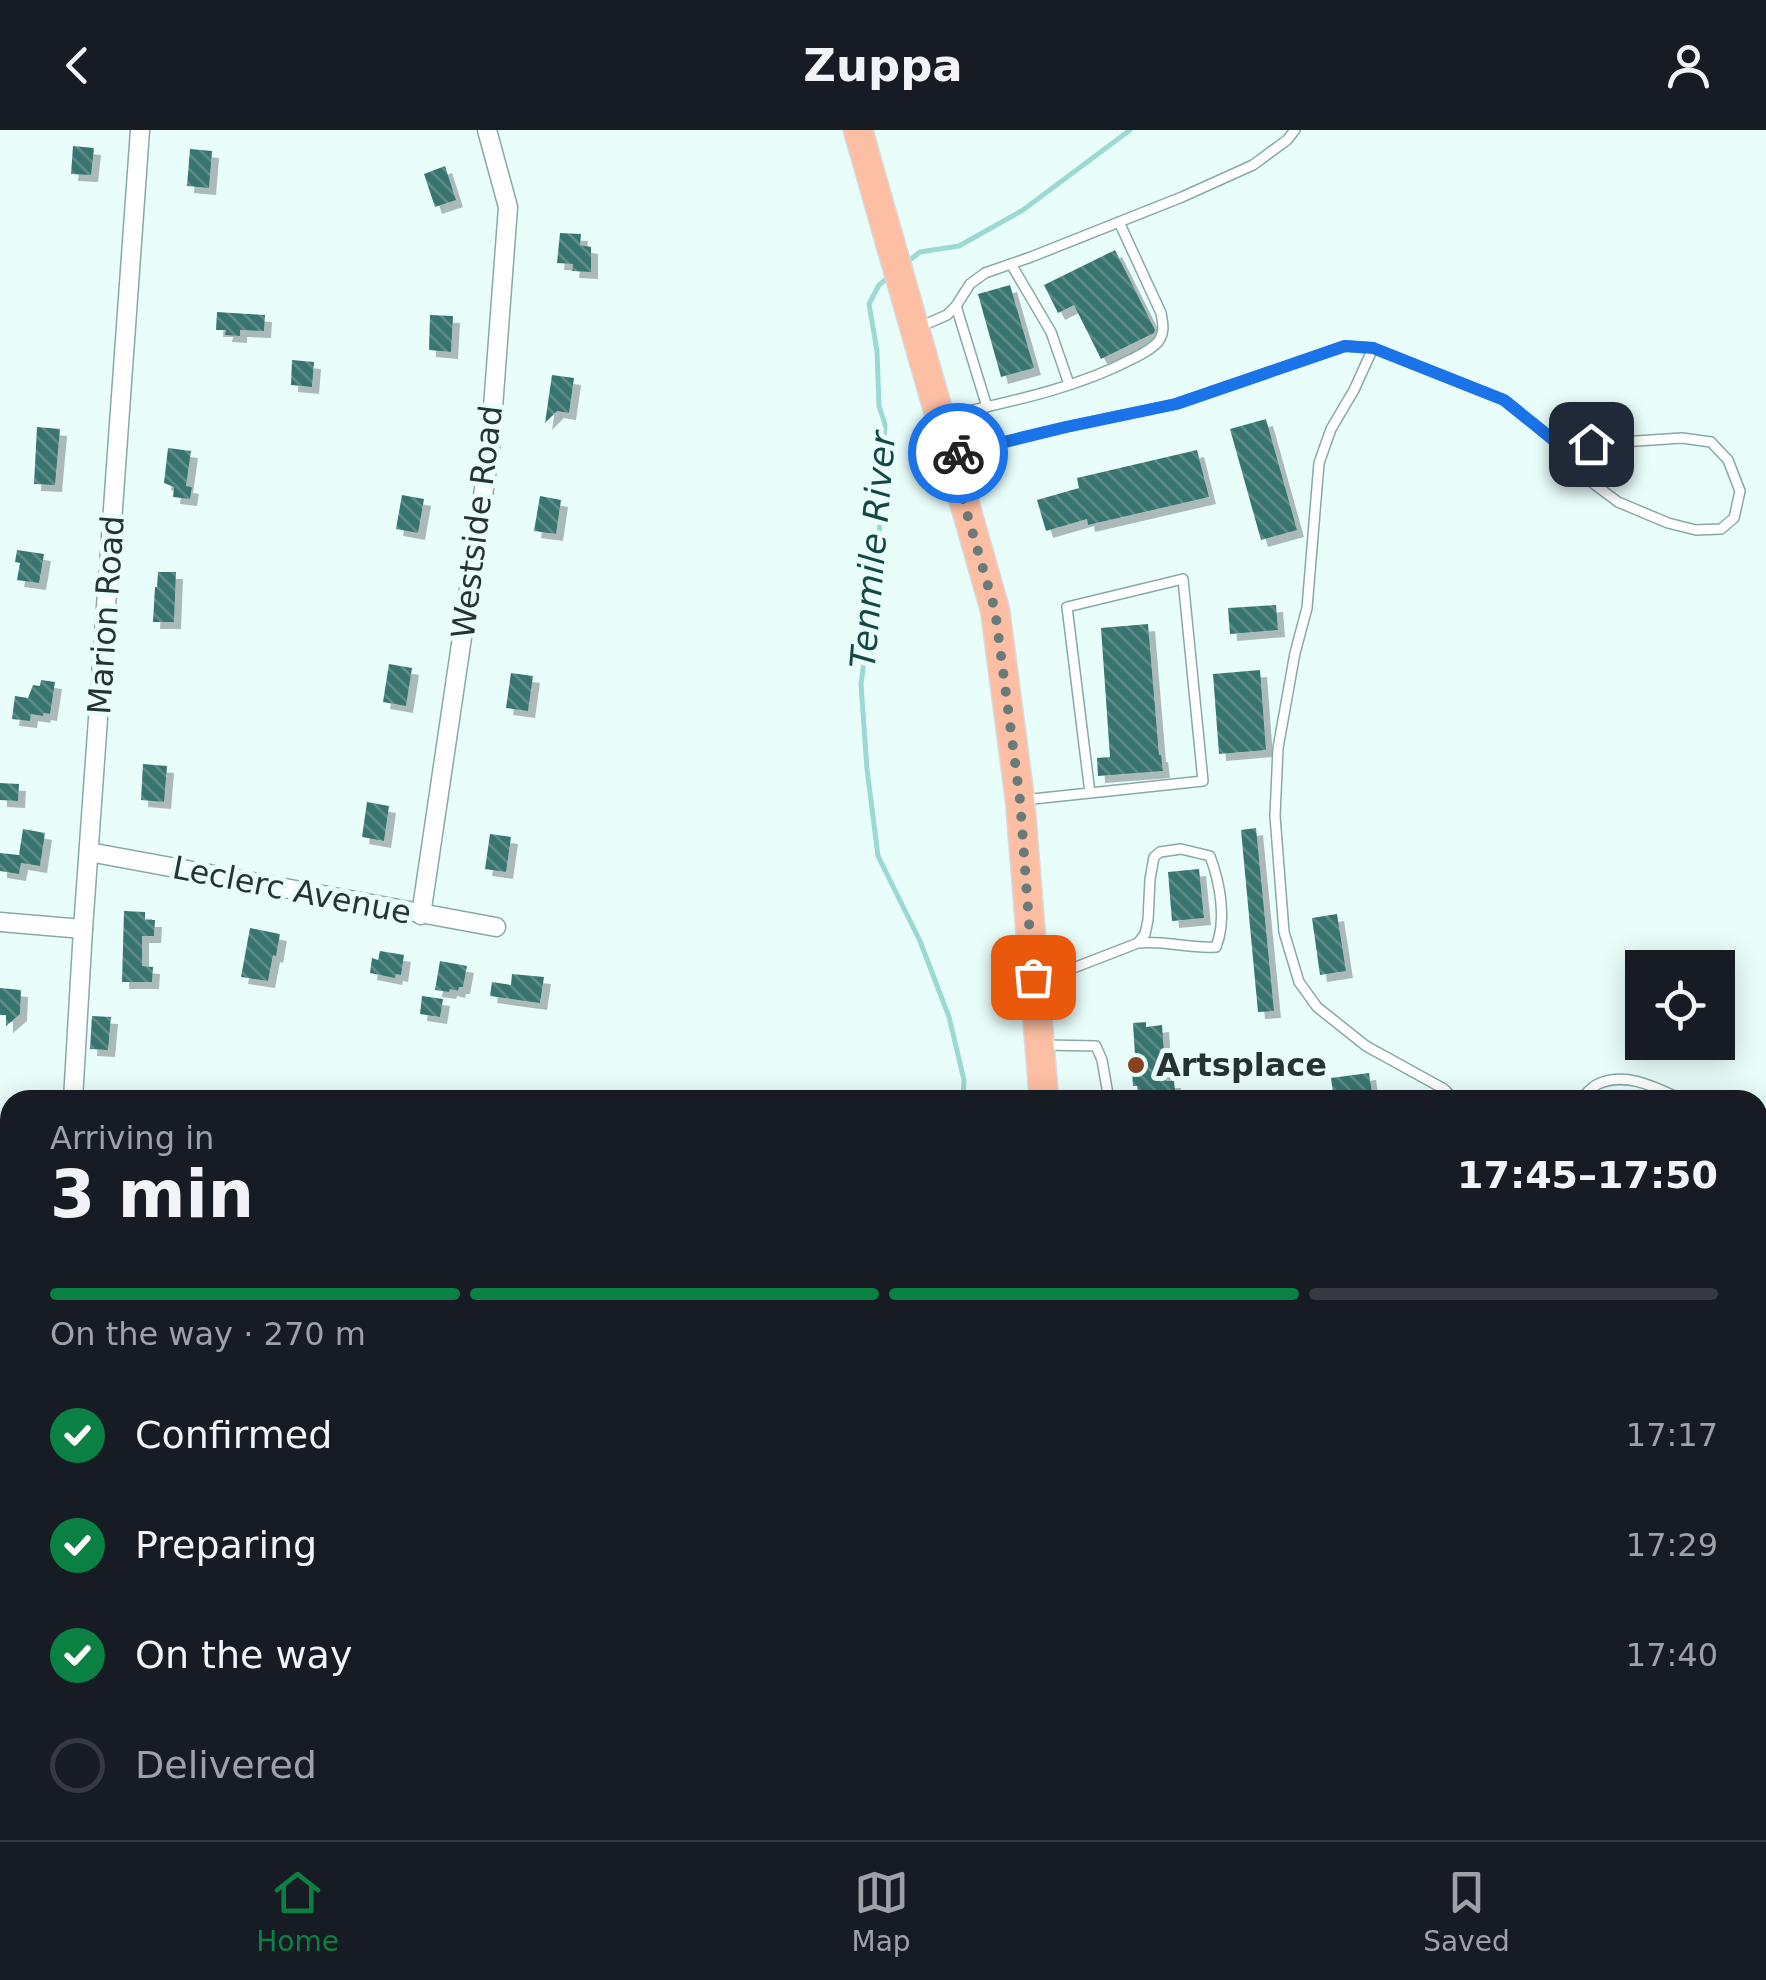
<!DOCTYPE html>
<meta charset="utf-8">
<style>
body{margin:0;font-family:"DejaVu Sans",sans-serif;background:#242831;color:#f1f3f6;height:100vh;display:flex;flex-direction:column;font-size:38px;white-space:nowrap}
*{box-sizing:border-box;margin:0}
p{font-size:32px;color:#9ea1a6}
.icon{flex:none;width:55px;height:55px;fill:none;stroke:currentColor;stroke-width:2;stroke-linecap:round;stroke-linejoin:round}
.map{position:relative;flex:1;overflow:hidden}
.details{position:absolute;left:0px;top:960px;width:1768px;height:750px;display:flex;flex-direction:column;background:#171b24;border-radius:30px 30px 0 0;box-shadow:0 5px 25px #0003}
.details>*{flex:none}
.controls{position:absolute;left:1625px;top:820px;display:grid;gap:20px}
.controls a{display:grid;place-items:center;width:110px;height:110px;border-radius:0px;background:#171b24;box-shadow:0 5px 25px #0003;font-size:50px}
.pin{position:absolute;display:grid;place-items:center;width:85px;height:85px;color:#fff;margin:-42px;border-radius:20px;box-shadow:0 5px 15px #0006}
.courier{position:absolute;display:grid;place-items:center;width:100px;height:100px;margin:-50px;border:8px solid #1a73e8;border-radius:50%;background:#fff;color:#222;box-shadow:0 2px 12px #0007}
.headline em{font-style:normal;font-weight:800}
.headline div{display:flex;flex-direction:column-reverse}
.headline{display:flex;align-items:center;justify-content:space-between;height:170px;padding:0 50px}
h1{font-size:65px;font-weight:800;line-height:75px}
.bar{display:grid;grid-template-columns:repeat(4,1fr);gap:15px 10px;align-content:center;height:120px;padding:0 50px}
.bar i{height:12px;border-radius:8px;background:#363941}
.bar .current{background:#0b8043}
.bar p{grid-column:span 4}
ol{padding:0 50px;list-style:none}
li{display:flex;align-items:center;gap:30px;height:110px}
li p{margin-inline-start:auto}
li .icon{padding:10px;border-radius:50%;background:#0b8043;color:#fff;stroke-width:4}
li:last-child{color:#9ea1a6}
li i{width:55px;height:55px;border:5px solid #363941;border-radius:50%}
header{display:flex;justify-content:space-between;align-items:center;height:130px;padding:0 50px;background:#171b24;font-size:45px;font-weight:800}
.tabs{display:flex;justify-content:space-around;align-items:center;height:140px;border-top:2px solid #363941;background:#171b24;font-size:28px;color:#9ea1a6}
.tabs a{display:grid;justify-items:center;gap:5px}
.tabs .current{color:#0b8043}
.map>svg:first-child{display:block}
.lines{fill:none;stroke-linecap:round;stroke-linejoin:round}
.stream{stroke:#9bd9d2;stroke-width:5}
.building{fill:url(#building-back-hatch);filter:url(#shadow)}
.service-casing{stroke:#88a9a5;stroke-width:12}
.minor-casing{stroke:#88a9a5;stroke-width:21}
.primary-casing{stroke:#d8dada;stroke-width:31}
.service{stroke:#fff;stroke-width:9}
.minor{stroke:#fff;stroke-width:18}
.primary{stroke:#fdbfa3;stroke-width:28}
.done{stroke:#6a7a78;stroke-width:10;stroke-dasharray:0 18}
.route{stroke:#1a73e8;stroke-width:12}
.poi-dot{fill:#87411d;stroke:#e9fefb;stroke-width:4}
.labels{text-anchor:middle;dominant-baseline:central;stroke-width:10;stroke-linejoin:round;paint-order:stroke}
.street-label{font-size:32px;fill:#263331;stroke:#e9fefb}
.poi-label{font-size:32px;font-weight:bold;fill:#263331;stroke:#e9fefb;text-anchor:start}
.water-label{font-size:35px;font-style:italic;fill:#124945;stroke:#e9fefb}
</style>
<header><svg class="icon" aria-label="back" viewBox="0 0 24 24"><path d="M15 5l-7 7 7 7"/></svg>Zuppa<svg class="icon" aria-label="person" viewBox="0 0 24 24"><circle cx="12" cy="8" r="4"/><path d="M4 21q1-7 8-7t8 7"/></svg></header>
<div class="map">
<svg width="1766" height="1710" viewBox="0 0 1766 1710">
<defs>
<pattern id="building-back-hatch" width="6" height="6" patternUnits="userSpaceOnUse" patternTransform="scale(2.5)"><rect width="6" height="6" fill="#397570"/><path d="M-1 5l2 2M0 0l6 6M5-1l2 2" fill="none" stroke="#618c88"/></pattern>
<filter id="shadow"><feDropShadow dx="7" dy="7" stdDeviation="0" flood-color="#0004"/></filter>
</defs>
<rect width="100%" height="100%" fill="#e9fefb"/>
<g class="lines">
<g class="stream">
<polyline points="906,133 920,122 959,116 1023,80 1130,0"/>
<polyline points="890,146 879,155 869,174 877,221 879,276 885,294 878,428 861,554 867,639 878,726 920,811 949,887 964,950 963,970"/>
<polyline points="1758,1601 1766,1586"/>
<polyline points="1758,1619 1766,1635"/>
<polyline points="0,1684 10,1681"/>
<polyline points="156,1710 158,1700"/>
</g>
</g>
<g class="building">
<polygon points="73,16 94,18 91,45 71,44"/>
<polygon points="190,19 212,21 209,58 187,56"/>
<polygon points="445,36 456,70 435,77 424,44"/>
<polygon points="560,103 581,104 580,115 591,117 591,142 572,141 573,134 557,133"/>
<polygon points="1115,120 1155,200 1154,203 1101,229 1074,175 1058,183 1044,155"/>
<polygon points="1010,155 1034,238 1001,247 978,164"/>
<polygon points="217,182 265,185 264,201 240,200 240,206 225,205 226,200 216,200"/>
<polygon points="430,185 453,186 451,222 429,220"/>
<polygon points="292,230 314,232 312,257 291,255"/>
<polygon points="552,245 574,248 569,283 557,281 545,293"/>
<polygon points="1266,289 1297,400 1261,410 1230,299"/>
<polygon points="37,297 60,299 55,355 34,354"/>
<polygon points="168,318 191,321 186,356 192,357 190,369 173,367 174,357 164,353"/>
<polygon points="1197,320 1209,367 1088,395 1087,389 1046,401 1037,370 1079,358 1077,348"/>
<polygon points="402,365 424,369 418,403 396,399"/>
<polygon points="540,366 561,370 556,404 534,401"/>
<polygon points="17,420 44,424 39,453 17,450 20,433 15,432"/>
<polygon points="158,442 176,442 174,492 153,492 155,457 157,457"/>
<polygon points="1276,475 1278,500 1230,504 1228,478"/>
<polygon points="1148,494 1159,625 1161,625 1163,641 1098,646 1097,628 1110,627 1101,498"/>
<polygon points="389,534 412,538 406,576 383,572"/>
<polygon points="1260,540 1266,620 1219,624 1213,544"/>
<polygon points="511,543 533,546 528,581 506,578"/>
<polygon points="41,550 55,552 50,584 44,583 43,586 31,584 30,591 12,589 15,566 28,568 33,555 40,556"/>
<polygon points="143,634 167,636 164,672 141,670"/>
<polygon points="0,653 19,654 18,671 0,670"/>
<polygon points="367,672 389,676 384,711 362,707"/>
<polygon points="1256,698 1274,881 1258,882 1241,700"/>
<polygon points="23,699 45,703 40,736 21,733 19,744 0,741 0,723 19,725"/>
<polygon points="490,704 511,707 506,742 485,739"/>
<polygon points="1199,739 1204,788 1172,791 1168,742"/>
<polygon points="124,781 145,782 145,790 155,790 154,806 142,806 142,836 153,837 152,852 122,852"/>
<polygon points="1337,784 1346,841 1320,845 1312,788"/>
<polygon points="250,798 280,804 276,826 273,825 268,851 241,847"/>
<polygon points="380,821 404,825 401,845 396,844 395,848 370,843 372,828 378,830"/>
<polygon points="440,831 467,836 463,857 459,857 458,861 450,859 449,862 435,860"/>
<polygon points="512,844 544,847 540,873 490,866 492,852 511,855"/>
<polygon points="0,858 21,860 20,884 6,896 6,885 0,885"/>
<polygon points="422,866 443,869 440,887 420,884"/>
<polygon points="92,886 111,887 108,920 90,919"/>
<polygon points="1146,892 1146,897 1162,895 1166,951 1174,951 1176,970 1139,969 1137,956 1133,956 1132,941 1136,941 1133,893"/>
<polygon points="1369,943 1373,970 1334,970 1331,948"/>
</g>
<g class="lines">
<g class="service-casing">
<g id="service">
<polyline points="1011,134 1051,202 1069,254"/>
<polyline points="956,176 987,277"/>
<polyline points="917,198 947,185 956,176 970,154 985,143 1031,127 1182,67 1253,35 1287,10 1295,0"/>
<polyline points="1373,218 1354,260 1331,299 1319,333 1307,478 1295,523 1278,618 1275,686 1284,802 1299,852 1317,877 1366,916 1444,959 1455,970"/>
<path d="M946 286C1008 272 1075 259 1132 229 1140 225 1151 220 1158 212 1165 203 1163 194 1161 183L1119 92"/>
<polyline points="953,325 1066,297 1176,274 1345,216 1373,218 1504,270 1561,316 1682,308 1711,312 1728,330 1740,361 1734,388 1721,399 1696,400 1668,393 1618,372 1578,342 1561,316"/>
<polyline points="1023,670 1090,663 1067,477 1183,449 1203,651 1090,663"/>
<path d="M1040 845 1076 837 1138 813 1145 804 1148 790 1150 749 1154 727 1160 722 1181 719 1210 726C1220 753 1227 790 1216 817 1189 819 1164 810 1138 813"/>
<polyline points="1046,915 1096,916 1102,930 1109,970"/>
<path d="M1580 970C1585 965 1591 957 1598 954 1627 941 1657 958 1683 970"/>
<polyline points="887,1700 890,1710"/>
<polyline points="1288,1700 1291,1710"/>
<polyline points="1344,1700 1346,1710"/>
<polyline points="1298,1710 1312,1700"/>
</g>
</g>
<g class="minor-casing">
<g id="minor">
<polyline points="89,722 496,797"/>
<polyline points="421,785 490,318 508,77 487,0"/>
<polyline points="0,792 83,799"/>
<polyline points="73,970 83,799 140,0"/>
<polyline points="278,1710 279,1700"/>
</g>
</g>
<g class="primary-casing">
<g id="primary">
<polyline points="858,0 995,480 1020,670 1044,970"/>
<polyline points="1210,1700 1214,1710"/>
</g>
</g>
<use href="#service" class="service"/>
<use href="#minor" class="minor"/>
<use href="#primary" class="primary"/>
</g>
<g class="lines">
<polyline class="done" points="958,323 950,325 995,480 1020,670 1033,847"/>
<polyline class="route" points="958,323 1066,297 1176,274 1345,216 1373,218 1504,270 1561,316 1591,314"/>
</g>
<circle class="poi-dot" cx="1136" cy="935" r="10"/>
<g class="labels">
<g class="street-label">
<text transform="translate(477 392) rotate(-83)">Westside Road</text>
<text transform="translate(106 485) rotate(-86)">Marion Road</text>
<text transform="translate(292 760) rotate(11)">Leclerc Avenue</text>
</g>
<g class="poi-label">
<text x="1156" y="935">Artsplace</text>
</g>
<g class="water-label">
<text transform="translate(873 420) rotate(-85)">Tenmile River</text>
</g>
</g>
</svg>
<div class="controls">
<a><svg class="icon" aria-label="locate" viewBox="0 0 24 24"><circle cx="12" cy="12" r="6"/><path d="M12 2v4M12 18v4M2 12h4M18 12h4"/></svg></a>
</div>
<div class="pin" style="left:1033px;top:847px;background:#ea580c"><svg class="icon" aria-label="bag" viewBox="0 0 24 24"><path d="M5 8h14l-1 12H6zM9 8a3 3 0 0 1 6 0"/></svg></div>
<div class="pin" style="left:1591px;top:314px;background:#1f2937"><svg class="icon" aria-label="home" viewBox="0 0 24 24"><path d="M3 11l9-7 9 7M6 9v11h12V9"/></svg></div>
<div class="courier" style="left:958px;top:323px"><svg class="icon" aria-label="bike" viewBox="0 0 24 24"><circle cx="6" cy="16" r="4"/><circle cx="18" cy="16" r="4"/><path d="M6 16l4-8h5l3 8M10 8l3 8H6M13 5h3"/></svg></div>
<section class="details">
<div class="headline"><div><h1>3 min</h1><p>Arriving in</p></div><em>17:45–17:50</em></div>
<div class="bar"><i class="current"></i><i class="current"></i><i class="current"></i><i></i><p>On the way · 270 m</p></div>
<ol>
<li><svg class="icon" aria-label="check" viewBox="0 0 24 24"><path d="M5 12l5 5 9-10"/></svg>Confirmed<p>17:17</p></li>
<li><svg class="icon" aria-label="check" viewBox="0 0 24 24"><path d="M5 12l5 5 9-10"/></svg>Preparing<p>17:29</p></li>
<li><svg class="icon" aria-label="check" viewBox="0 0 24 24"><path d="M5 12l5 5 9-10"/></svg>On the way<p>17:40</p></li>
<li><i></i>Delivered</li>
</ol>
</section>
</div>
<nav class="tabs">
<a class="current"><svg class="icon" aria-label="home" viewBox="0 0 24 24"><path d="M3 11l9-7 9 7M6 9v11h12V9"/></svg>Home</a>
<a><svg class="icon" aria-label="map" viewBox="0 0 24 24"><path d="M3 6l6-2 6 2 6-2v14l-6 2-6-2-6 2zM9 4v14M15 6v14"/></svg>Map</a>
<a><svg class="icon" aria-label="saved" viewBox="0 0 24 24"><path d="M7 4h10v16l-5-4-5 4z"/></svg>Saved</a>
</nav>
